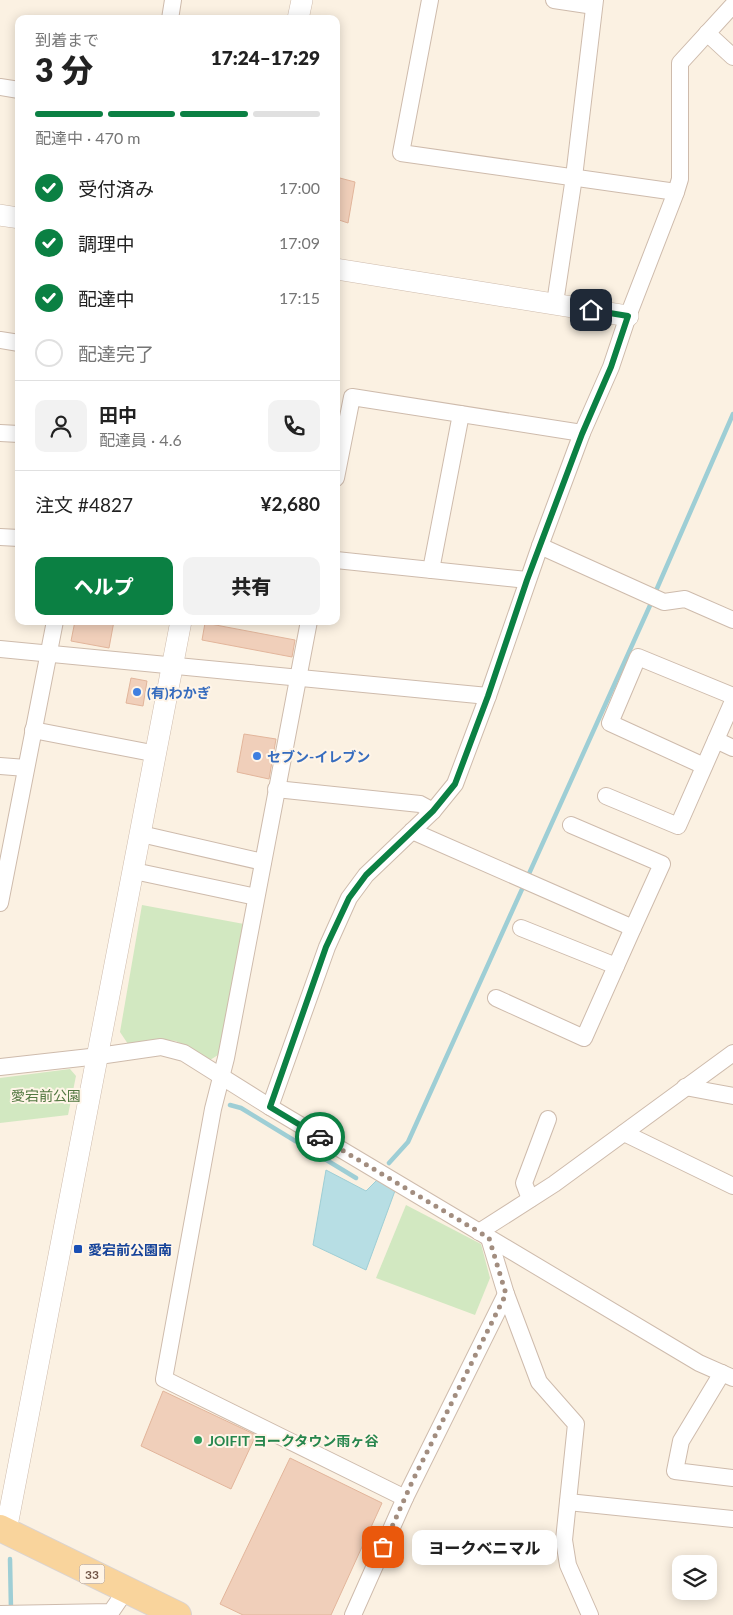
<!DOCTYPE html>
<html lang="ja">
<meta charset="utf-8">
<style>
body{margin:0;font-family:Lato,"Noto Sans JP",sans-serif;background:#f2f2f2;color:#222;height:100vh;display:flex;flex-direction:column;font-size:19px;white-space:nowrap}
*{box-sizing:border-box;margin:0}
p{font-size:16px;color:#767676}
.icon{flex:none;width:28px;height:28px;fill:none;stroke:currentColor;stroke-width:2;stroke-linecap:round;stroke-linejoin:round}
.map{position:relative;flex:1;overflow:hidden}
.drawer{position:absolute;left:15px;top:15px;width:325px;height:610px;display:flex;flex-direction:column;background:#fff;border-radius:10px;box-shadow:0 2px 12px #0003}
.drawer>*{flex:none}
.tools{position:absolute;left:672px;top:1555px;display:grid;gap:10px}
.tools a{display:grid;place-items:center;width:45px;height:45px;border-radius:10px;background:#fff;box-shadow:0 2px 12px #0003;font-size:25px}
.pin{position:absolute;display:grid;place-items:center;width:42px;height:42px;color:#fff;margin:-21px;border-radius:10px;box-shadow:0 2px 8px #0006}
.courier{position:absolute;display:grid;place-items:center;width:50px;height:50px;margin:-25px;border:4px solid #0b8043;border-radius:50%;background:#fff;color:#222;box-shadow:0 1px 6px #0007}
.bubble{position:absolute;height:35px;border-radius:10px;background:#fff;box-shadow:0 2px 12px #0003;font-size:16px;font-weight:800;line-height:35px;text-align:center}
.summary em{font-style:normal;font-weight:800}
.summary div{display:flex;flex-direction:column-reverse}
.summary{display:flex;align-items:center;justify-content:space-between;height:85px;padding:0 20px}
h1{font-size:32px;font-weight:800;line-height:38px}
.bar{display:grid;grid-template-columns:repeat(4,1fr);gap:8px 5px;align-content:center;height:60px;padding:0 20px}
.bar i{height:6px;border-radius:4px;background:#e0e0e0}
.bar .active{background:#0b8043}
.bar p{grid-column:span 4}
.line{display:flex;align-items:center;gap:12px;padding:0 20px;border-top:1px solid #e0e0e0}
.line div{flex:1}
.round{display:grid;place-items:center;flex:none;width:52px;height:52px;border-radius:10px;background:#f2f2f2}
ol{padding:0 20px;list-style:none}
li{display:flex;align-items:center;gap:15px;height:55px}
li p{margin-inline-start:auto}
li .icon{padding:5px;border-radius:50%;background:#0b8043;color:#fff;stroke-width:4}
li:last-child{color:#767676}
li i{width:28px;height:28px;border:2px solid #e0e0e0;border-radius:50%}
.cta{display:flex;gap:10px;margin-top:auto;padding:10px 20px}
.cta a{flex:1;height:58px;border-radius:10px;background:#0b8043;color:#fff;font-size:20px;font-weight:800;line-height:58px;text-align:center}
.cta a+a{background:#f2f2f2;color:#222}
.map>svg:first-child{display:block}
.green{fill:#d2e8c1}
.water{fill:#b7dee4;stroke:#9eced5}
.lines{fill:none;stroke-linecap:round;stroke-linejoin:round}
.stream{stroke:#9eced5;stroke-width:4.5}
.building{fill:#f0cfba;stroke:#e2b59b}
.minor-casing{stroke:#cebbac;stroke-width:18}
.tertiary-casing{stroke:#cebbac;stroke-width:22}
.primary-casing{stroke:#dad3d0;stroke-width:28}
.minor{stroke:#fff;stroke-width:16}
.tertiary{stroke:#fff;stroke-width:21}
.primary{stroke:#f9d49c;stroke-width:26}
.done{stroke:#a28d7f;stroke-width:5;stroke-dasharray:0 9}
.route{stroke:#0b8043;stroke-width:6}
.shop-dot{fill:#3f7fe0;stroke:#fff5e8;stroke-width:2}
.transit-dot{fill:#1a4fb4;stroke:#fff5e8;stroke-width:2}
.leisure-dot{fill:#2e9e5b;stroke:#fff5e8;stroke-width:2}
.labels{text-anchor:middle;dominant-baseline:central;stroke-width:4;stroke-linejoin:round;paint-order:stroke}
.shield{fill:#fff5e8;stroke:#9c8679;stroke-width:1}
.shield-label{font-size:12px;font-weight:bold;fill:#725749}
.shop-label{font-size:14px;font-weight:bold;fill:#366cbe;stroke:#fff5e8;text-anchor:start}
.park-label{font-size:14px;fill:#537842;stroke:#fff5e8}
.transit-label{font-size:14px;font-weight:bold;fill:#164399;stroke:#fff5e8;text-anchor:start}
.leisure-label{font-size:14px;font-weight:bold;fill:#27864d;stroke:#fff5e8;text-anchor:start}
</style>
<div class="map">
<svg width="733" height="1615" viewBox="0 0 733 1615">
<rect width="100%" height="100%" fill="#fbf1e2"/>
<g class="green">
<polygon points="142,905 244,924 218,1055 210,1060 176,1041 166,1040 128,1044 120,1032"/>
<polygon points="70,1069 76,1076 68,1115 0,1123 0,1078"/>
<polygon points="406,1205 481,1244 490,1278 475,1315 376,1278"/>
</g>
<polygon class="water" points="326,1170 366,1191 380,1177 396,1188 366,1270 313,1245"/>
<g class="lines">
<g class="stream">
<polyline points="655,593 733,414"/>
<polyline points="230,1105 241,1108 356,1178"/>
<polyline points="389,1163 408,1142 652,601"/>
<polyline points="10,1559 11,1610"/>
</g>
</g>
<g class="building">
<polygon points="336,177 355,182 348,223 336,219"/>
<polygon points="75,621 114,621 109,648 71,641"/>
<polygon points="205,623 295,640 292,657 202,640"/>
<polygon points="131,678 147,681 143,706 126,703"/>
<polygon points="244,734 276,739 269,779 237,772"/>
<polygon points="163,1391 256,1435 231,1489 141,1446"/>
<polygon points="290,1458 382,1503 331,1615 243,1615 220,1604"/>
</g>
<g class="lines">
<g class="minor-casing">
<g id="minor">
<polyline points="430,0 401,153 676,192"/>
<polyline points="554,0 594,6"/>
<polyline points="170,19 173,0"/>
<polyline points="707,33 733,57"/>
<polyline points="0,87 19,90"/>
<polyline points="555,303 574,177 595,0"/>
<polyline points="0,340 19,343"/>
<polyline points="0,433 19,434"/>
<polyline points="336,478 352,397 582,433"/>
<polyline points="0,537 19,538"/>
<polyline points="540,546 664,602 685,599 733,620"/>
<polyline points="336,560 527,580"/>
<polyline points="431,570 461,414"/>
<polyline points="309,621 226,1058 213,1109 164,1379 405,1498"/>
<polyline points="0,649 488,696"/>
<polyline points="33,730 157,754"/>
<polyline points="716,740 733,748"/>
<polyline points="0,766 26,768"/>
<polyline points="704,766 610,723 638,657 733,696"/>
<polyline points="276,789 420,804 433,811"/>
<polyline points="606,796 678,826 733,701"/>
<polyline points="412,831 633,928 662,864 571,825"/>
<polyline points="141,834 263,862"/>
<polyline points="134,871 256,897"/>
<polyline points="0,903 55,621"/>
<polyline points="521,928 616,966"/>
<polyline points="496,998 584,1038 633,928"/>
<polyline points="0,1067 99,1056 161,1047 184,1053 270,1107 699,1363 733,1378"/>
<polyline points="685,1087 733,1096"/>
<polyline points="270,1107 327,947 349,898 366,875 433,811 455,784 488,696 540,546 582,433 611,367 628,316 676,192 680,179 680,63 733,5"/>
<polyline points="624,1133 733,1186"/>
<polyline points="530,1199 524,1183 548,1119"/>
<polyline points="479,1232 554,1184 733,1053"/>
<polyline points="489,1238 506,1294 539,1382 576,1424 564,1540 568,1565 590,1615"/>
<polyline points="722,1373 681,1441 675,1471 733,1478"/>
<polyline points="568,1502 733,1519"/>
<polyline points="0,1614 111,1612 126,1590"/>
<polyline points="353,1615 405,1498 506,1294"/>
</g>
</g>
<g class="tertiary-casing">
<g id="tertiary">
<polyline points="298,19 302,0"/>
<polyline points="0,215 19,218"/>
<polyline points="336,269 628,316"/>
<polyline points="6,1531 181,621"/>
</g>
</g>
<g class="primary-casing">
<polyline id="primary" points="0,1528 178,1615"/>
</g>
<use href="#minor" class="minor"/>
<use href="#tertiary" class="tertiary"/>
<use href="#primary" class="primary"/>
</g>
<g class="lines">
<polyline class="done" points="320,1137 489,1238 506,1294 412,1482 383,1547"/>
<polyline class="route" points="320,1137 270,1107 326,947 349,898 366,875 433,811 455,784 488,696 527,580 582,434 611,367 628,316 591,310"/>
</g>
<g class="shop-dot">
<circle cx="137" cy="692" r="5"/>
<circle cx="257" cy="756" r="5"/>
</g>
<rect class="transit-dot" x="73" y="1244" width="10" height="10" rx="2.5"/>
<circle class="leisure-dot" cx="198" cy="1440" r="5"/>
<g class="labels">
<rect class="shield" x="79.5" y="1564.5" width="25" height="19" rx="4"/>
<g class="shield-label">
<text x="92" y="1574">33</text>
</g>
<g class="shop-label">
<text x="147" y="692">(有)わかぎ</text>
<text x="267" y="756">セブン-イレブン</text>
</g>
<g class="park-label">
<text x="46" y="1095">愛宕前公園</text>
</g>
<g class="transit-label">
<text x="88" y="1249">愛宕前公園南</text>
</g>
<g class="leisure-label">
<text x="208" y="1440">JOIFIT ヨークタウン雨ヶ谷</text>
</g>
</g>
</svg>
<div class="tools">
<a><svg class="icon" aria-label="layers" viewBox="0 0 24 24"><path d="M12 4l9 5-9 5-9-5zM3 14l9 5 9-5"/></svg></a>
</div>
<div class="pin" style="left:383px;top:1547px;background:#ea580c"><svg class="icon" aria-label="bag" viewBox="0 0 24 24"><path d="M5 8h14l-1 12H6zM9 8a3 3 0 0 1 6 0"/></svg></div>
<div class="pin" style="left:591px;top:310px;background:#1f2937"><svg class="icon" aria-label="home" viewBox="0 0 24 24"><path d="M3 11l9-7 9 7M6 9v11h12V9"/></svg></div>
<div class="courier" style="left:320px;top:1137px"><svg class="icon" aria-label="car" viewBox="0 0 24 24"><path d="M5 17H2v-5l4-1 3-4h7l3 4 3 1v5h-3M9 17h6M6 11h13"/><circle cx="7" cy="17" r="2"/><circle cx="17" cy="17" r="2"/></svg></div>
<div class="bubble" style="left:412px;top:1530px;width:145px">ヨークベニマル</div>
<section class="drawer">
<div class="summary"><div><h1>3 分</h1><p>到着まで</p></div><em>17:24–17:29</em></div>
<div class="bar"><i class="active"></i><i class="active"></i><i class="active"></i><i></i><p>配達中 · 470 m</p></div>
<ol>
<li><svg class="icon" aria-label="check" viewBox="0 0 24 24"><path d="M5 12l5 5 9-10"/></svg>受付済み<p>17:00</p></li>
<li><svg class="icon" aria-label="check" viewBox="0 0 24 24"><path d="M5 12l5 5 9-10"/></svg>調理中<p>17:09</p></li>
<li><svg class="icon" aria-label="check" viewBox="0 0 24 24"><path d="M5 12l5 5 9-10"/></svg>配達中<p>17:15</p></li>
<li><i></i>配達完了</li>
</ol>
<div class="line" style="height:90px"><a class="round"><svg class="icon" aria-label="person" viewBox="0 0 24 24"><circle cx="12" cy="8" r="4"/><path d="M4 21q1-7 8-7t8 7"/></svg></a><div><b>田中</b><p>配達員 · 4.6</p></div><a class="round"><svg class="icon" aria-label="phone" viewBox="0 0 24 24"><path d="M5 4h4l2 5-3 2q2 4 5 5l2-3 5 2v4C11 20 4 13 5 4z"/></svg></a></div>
<div class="line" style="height:65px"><div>注文 #4827</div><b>¥2,680</b></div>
<div class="cta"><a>ヘルプ</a><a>共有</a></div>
</section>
</div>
